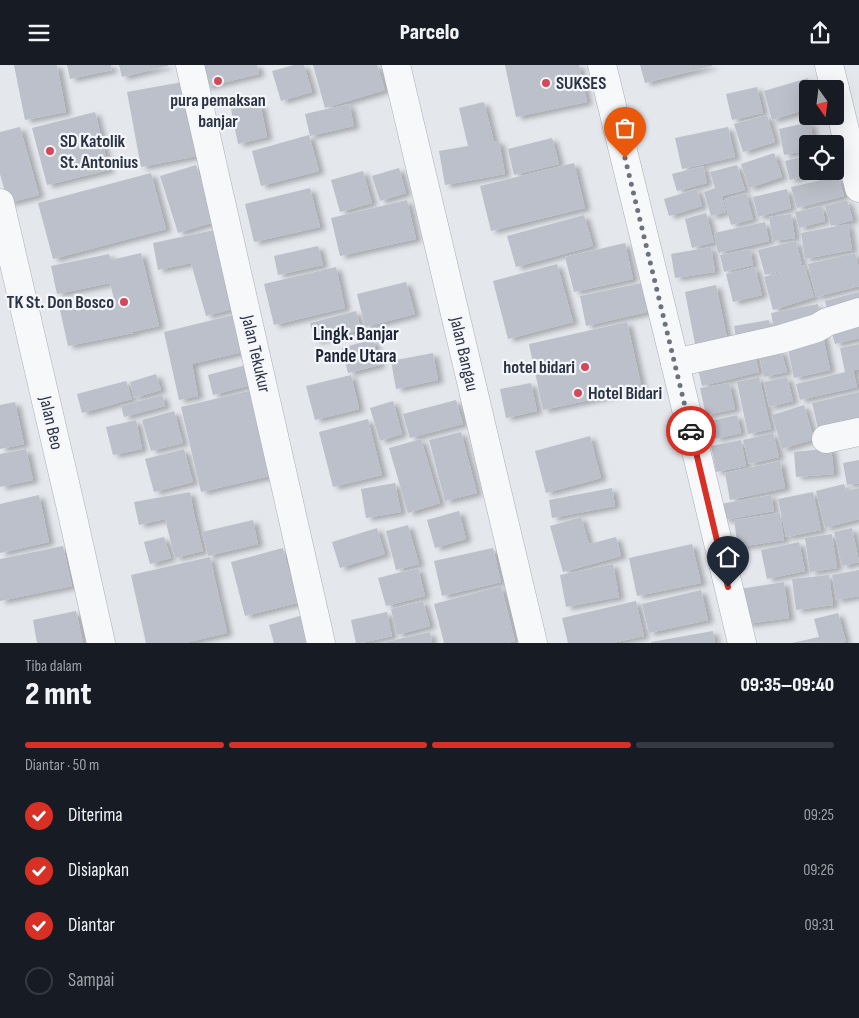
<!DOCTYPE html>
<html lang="id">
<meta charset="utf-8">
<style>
body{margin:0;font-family:"Sofia Sans Condensed",sans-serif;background:#20242c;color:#f1f3f6;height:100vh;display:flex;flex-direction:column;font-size:19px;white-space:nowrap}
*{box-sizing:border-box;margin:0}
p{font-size:16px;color:#9ea1a6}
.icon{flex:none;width:28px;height:28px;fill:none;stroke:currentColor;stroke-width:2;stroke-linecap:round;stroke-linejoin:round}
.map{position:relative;height:578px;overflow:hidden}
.drawer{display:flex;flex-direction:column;background:#171b24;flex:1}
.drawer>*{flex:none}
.needle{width:32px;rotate:166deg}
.fabs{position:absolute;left:799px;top:15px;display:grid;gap:10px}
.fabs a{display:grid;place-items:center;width:45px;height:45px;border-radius:5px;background:#171b24;box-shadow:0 5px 20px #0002;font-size:25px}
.pin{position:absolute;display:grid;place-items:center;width:42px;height:42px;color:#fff;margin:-51px -21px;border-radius:50% 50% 50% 0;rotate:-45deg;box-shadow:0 0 5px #0007}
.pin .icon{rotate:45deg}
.courier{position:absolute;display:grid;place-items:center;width:50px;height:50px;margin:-25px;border:4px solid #d93025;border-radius:50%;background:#fff;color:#222;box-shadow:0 1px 6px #0007}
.headline em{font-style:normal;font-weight:800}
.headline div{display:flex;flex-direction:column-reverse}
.headline{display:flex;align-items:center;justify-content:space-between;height:85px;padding:0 25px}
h1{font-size:32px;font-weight:800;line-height:38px}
.bar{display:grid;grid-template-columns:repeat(4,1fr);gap:8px 5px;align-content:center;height:60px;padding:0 25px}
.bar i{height:6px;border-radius:4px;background:#363941}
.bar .active{background:#d93025}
.bar p{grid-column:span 4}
ol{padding:0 25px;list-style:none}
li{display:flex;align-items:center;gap:15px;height:55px}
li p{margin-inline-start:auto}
li .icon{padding:5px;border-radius:50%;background:#d93025;color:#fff;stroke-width:4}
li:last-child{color:#9ea1a6}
li i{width:28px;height:28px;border:2px solid #363941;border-radius:50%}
header{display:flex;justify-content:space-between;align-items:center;height:65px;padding:0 25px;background:#171b24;font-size:22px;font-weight:800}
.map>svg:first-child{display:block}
.building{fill:#bbc0ca;filter:url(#shadow)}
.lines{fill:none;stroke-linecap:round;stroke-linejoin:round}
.minor-casing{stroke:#a9aeb7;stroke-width:29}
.minor{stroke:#f7f8fa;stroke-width:28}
.done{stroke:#6c737f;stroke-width:5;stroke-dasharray:0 9}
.route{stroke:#d93025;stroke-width:6}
.poi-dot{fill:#d1495b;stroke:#f4f6f9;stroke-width:2}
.labels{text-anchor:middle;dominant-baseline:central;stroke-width:4.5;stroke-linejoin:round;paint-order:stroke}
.poi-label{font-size:18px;font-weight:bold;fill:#2b3445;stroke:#f4f6f9;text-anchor:start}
.street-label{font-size:18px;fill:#2b3445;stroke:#f4f6f9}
.neighbourhood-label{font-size:19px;font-weight:bold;fill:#1d2536;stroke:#f4f6f9}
</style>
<header><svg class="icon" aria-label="menu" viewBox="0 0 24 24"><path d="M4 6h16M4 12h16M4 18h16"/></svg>Parcelo<svg class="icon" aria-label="share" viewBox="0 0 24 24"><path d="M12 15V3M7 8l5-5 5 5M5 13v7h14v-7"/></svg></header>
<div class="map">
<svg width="859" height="578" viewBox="0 0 859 578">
<defs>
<filter id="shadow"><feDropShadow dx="5.5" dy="3" stdDeviation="2.5" flood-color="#0004"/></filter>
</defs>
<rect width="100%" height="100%" fill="#e4e7ec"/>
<g class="building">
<polygon points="14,0 57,0 66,47 25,55"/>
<polygon points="67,0 111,0 112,5 70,14"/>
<polygon points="119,0 168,0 168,1 122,12"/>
<polygon points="199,0 257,0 259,9 205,22"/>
<polygon points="294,0 304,0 312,27 281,36 272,6"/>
<polygon points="313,0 377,0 385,25 325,43"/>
<polygon points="505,0 579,0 587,37 516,52"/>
<polygon points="640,0 712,0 712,1 645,18"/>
<polygon points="808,13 811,24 808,24 808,44 772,55 764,26"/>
<polygon points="188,16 202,90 141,102 127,27"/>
<polygon points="757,22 763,48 732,55 726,29"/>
<polygon points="484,37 494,77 499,76 505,109 445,120 439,86 468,81 459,43"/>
<polygon points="260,38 267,72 238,79 231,44"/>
<polygon points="349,39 354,61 310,71 305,49"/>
<polygon points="95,47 109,105 47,120 32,63"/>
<polygon points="767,50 775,77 743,87 734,59"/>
<polygon points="810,57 814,79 808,79 808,85 784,90 779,64"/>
<polygon points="20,62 39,130 8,138 0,109 0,67"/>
<polygon points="728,62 735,92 682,104 675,73"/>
<polygon points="309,70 319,106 261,121 252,86"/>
<polygon points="552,73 559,99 514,110 508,84"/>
<polygon points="774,88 782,112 749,123 741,99"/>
<polygon points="808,90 808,106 821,107 790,115 785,96"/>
<polygon points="574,98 585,143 491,166 480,121"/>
<polygon points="196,100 214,157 178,168 160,111"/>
<polygon points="737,100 745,125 722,131 726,147 711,151 704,127 715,123 710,107"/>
<polygon points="703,101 707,118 677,126 672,109"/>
<polygon points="399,103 406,128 380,136 372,111"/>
<polygon points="363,106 372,138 340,147 331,115"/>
<polygon points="151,108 166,164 53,194 38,138"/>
<polygon points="838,111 844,131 797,143 791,122"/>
<polygon points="310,123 320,162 254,177 245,139"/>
<polygon points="697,124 702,141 669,151 664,134"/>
<polygon points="787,124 791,143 758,152 753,132"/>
<polygon points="746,128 753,154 731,160 724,134"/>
<polygon points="407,135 416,174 340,191 331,153"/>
<polygon points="847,135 853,155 831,161 825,141"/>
<polygon points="822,141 825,156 799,163 795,147"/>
<polygon points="706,148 714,177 692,183 685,154"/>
<polygon points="791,149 795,173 773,176 769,152"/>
<polygon points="584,150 593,181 516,202 507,171"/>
<polygon points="765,157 769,176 718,188 714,168"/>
<polygon points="848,159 852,185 805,194 801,168"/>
<polygon points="214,165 236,243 206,251 191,198 158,205 153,178"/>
<polygon points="796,176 802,200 765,210 758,185"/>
<polygon points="625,178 633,214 574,227 565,192"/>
<polygon points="318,181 323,200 278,210 274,191"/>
<polygon points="711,182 715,207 675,213 671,189"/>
<polygon points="750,184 753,200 724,207 720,190"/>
<polygon points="141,188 159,261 133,267 133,268 68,281 60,245 114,234 110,218 57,229 51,201 109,189 111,195"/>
<polygon points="855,188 859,203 859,221 816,232 808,199"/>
<polygon points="557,199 573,257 508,274 493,216"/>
<polygon points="804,200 814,232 773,245 764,212"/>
<polygon points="336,202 345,243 274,260 264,219"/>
<polygon points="755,202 762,230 733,237 726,209"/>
<polygon points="406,217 415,249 365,262 357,229"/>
<polygon points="641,218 647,247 586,261 580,231"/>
<polygon points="716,220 728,278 696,284 685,227"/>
<polygon points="859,227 859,245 829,252 825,236"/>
<polygon points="818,239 821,259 775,268 771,248"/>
<polygon points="356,246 361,265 315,276 310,258"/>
<polygon points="233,250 242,287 192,299 198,331 179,335 164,267"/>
<polygon points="859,250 859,273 835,279 829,258"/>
<polygon points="769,255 772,273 737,279 734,261"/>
<polygon points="627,257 642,324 543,345 529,279"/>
<polygon points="822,266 830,305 794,313 786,274"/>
<polygon points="373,274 380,300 348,308 342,283"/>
<polygon points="859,279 859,304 853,305 857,322 800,335 796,319 845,307 840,283"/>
<polygon points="753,281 759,307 702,321 696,295"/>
<polygon points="781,285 787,307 764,312 759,290"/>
<polygon points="433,288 438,315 396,324 391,296"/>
<polygon points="246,300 251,320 213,330 208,310"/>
<polygon points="156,309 161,325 134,333 130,317"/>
<polygon points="351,310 359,344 315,355 306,321"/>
<polygon points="759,312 771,364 748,369 737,317"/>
<polygon points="787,312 793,336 769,342 764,317"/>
<polygon points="126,316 132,334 82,348 77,329"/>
<polygon points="531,318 537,346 506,353 500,324"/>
<polygon points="729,318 735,344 706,350 700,323"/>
<polygon points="253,325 274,410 201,427 181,342"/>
<polygon points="859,327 859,363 820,372 812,338"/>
<polygon points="162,330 165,341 124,352 121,341"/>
<polygon points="456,335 463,359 410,373 403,349"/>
<polygon points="393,336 402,369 380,376 370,343"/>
<polygon points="15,337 24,379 0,384 0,340"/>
<polygon points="804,340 814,374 782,384 772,350"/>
<polygon points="174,346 183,378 151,386 142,355"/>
<polygon points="737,350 741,368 715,374 710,356"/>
<polygon points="368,354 382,410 333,422 319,367"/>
<polygon points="136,355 142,384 113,390 106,362"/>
<polygon points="461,367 477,428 445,436 429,375"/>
<polygon points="773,368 779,392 749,399 743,375"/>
<polygon points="590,371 601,413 546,428 535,386"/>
<polygon points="421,374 440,438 408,448 389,383"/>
<polygon points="741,375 746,401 716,407 711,381"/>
<polygon points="831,383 834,409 796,412 794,387"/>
<polygon points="26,384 33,415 0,422 0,389"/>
<polygon points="184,384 193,417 154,427 145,394"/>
<polygon points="859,395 859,418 847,420 843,398"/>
<polygon points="780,396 785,423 730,435 725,408"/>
<polygon points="395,418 401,447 366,453 361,424"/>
<polygon points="844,419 846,426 859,423 859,454 825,463 816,426"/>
<polygon points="612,423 615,441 552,453 549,435"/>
<polygon points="190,427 194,449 203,486 175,493 165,454 139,460 134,437"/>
<polygon points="813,427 821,465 786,472 778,434"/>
<polygon points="39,430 49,477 0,488 0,439"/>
<polygon points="771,430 774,446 724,455 721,439"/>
<polygon points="459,446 466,474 435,483 427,455"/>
<polygon points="780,448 784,475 738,482 734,455"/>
<polygon points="581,452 589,479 616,472 621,491 563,507 550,461"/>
<polygon points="253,455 258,479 208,491 202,467"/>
<polygon points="408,460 419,499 396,505 386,466"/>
<polygon points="377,463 385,489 340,503 332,477"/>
<polygon points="852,463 859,497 842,501 834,467"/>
<polygon points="832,469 837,503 810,507 805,473"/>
<polygon points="164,472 171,493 150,499 144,477"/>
<polygon points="799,477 805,506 767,514 761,485"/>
<polygon points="692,479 701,518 637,531 629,493"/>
<polygon points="63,481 72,521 0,536 0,494"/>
<polygon points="283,483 297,538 245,551 231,497"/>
<polygon points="493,483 501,517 442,531 434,496"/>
<polygon points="210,492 227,568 185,578 146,578 131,510"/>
<polygon points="613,499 619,532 566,542 560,510"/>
<polygon points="418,503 425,531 386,541 378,513"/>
<polygon points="859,505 859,531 836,535 832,510"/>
<polygon points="829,510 833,540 796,545 792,514"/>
<polygon points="784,517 789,553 746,559 740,524"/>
<polygon points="501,521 515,576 507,578 444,578 434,539"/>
<polygon points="701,525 708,555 649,568 642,539"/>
<polygon points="423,536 430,561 397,570 391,544"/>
<polygon points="636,536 644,571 612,578 568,578 562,553"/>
<polygon points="76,546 83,578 37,578 33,555"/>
<polygon points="387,547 392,571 361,578 356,578 351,555"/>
<polygon points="838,548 846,577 792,578 819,572 814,554"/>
<polygon points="303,550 311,578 274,578 269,560"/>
<polygon points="713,566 715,578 651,578 651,577"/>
<polygon points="430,567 432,578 386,578 386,577"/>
</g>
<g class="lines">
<g class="minor-casing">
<g id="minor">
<polyline points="190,0 321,578"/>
<polyline points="396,0 533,578"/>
<polyline points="602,0 675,298 742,578"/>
<polyline points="829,0 835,24"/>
<polyline points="835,24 859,123"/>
<polyline points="0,138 72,448 101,578"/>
<polyline points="675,298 781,274 817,263 827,257 859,247"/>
<polyline points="826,374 859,367"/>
</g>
</g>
<use href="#minor" class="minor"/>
</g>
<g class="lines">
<polyline class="done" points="625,93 691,366"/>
<polyline class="route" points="691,366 728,522"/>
</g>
<g class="poi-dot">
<circle cx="218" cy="16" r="5"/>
<circle cx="546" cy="18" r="5"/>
<circle cx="50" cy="86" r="5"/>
<circle cx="124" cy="237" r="5"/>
<circle cx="585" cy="302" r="5"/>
<circle cx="578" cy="328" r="5"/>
</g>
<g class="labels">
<g class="poi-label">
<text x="556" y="18">SUKSES</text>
<text x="218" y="35" text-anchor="middle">pura pemaksan<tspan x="218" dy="21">banjar</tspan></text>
<text x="60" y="76">SD Katolik<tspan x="60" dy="21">St. Antonius</tspan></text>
<text x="114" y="237" text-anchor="end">TK St. Don Bosco</text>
<text x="575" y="302" text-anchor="end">hotel bidari</text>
<text x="588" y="328">Hotel Bidari</text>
</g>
<g class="street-label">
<text transform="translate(256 289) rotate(77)">Jalan Tekukur</text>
<text transform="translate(464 289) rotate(77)">Jalan Bangau</text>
<text transform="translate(51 358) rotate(77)">Jalan Beo</text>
</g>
<g class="neighbourhood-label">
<text x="356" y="269">Lingk. Banjar<tspan x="356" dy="22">Pande Utara</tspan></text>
</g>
</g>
</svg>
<div class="fabs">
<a><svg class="needle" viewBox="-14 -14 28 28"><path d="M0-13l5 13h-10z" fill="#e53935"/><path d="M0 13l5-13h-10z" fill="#9ea1a6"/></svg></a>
<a><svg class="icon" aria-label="locate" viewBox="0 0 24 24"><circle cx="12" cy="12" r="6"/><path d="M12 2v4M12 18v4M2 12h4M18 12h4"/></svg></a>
</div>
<div class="pin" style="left:625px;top:93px;background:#ea580c"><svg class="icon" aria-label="bag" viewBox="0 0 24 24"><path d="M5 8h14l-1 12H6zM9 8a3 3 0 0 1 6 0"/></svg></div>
<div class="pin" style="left:728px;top:522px;background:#1f2937"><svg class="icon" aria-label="home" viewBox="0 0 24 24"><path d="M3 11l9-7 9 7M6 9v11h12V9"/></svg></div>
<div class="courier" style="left:691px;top:366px"><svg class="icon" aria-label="car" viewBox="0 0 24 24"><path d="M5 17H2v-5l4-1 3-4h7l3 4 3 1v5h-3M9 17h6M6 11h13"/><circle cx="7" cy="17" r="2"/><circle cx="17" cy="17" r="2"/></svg></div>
</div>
<section class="drawer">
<div class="headline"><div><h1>2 mnt</h1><p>Tiba dalam</p></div><em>09:35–09:40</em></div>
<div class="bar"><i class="active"></i><i class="active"></i><i class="active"></i><i></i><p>Diantar · 50 m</p></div>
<ol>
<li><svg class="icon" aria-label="check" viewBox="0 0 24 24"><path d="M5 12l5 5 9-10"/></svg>Diterima<p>09:25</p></li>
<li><svg class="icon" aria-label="check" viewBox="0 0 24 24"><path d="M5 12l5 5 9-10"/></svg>Disiapkan<p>09:26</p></li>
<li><svg class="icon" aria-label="check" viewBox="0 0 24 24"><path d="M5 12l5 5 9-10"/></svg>Diantar<p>09:31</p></li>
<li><i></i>Sampai</li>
</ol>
</section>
